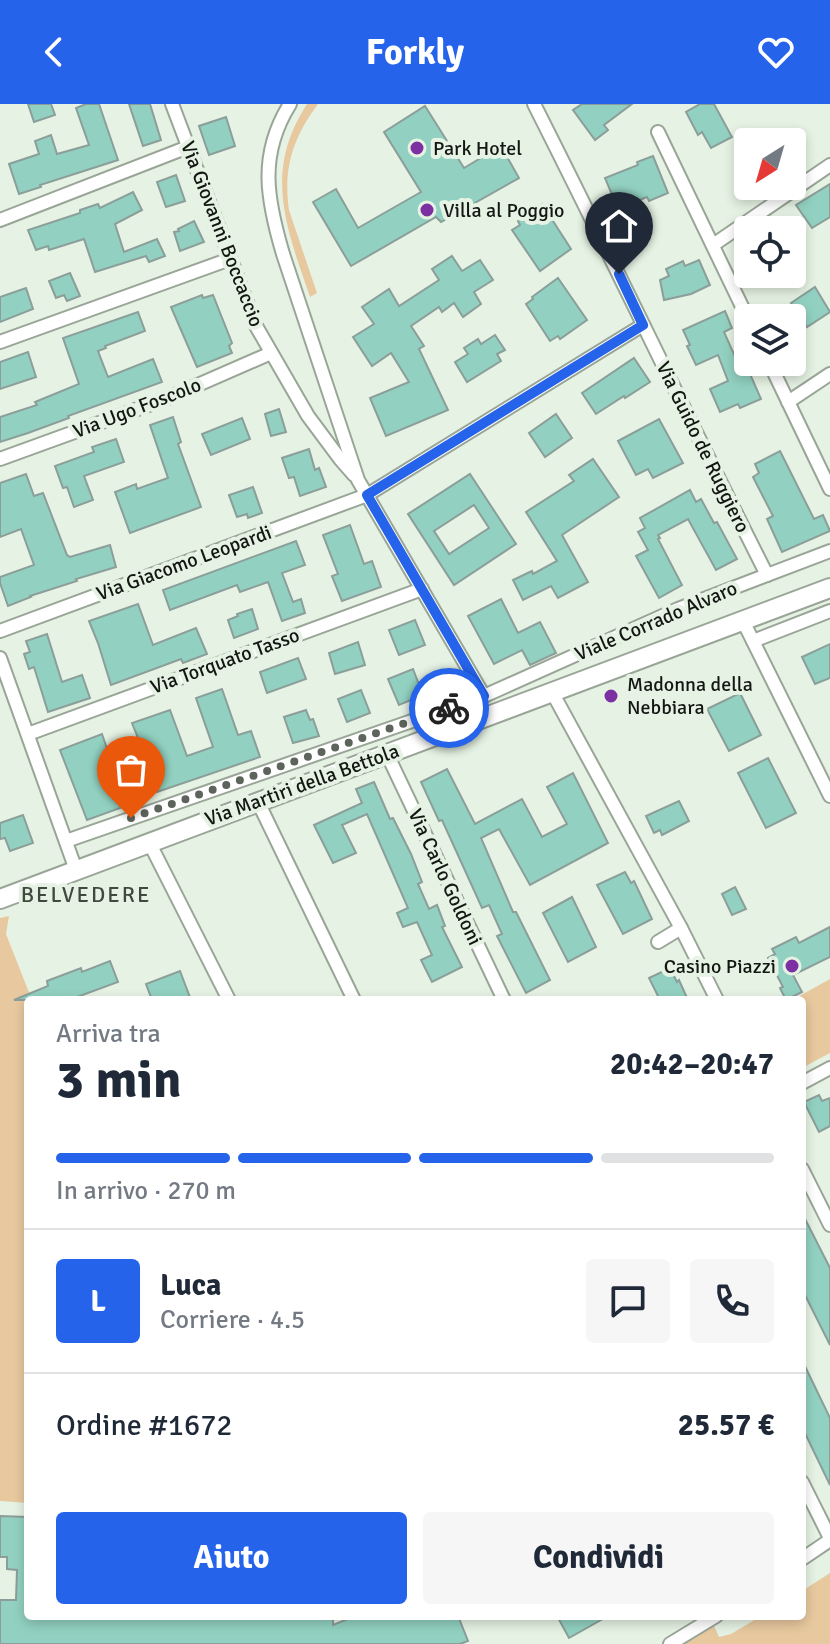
<!DOCTYPE html>
<html lang="it">
<meta charset="utf-8">
<style>
body{margin:0;font-family:Signika,sans-serif;background:#f6f6f7;color:#1f2937;height:100vh;display:flex;flex-direction:column;font-size:30px;white-space:nowrap}
*{box-sizing:border-box;margin:0}
p{font-size:26px;color:#747a83}
.icon{flex:none;width:44px;height:44px;fill:none;stroke:currentColor;stroke-width:2;stroke-linecap:round;stroke-linejoin:round}
.map{position:relative;flex:1;overflow:hidden}
.sheet{position:absolute;left:24px;top:892px;width:782px;height:624px;display:flex;flex-direction:column;background:#fff;border-radius:8px;box-shadow:0 4px 12px #0003}
.sheet>*{flex:none}
.needle{width:52px;rotate:217deg}
.fabs{position:absolute;left:734px;top:24px;display:grid;gap:16px}
.fabs a{display:grid;place-items:center;width:72px;height:72px;border-radius:8px;background:#fff;box-shadow:0 4px 12px #0003;font-size:40px}
.pin{position:absolute;display:grid;place-items:center;width:68px;height:68px;color:#fff;margin:-82px -34px;border-radius:50% 50% 50% 0;rotate:-45deg;box-shadow:0 0 8px #0007}
.pin .icon{rotate:45deg}
.courier{position:absolute;display:grid;place-items:center;width:80px;height:80px;margin:-40px;border:6px solid #2563eb;border-radius:50%;background:#fff;color:#222;box-shadow:0 2px 10px #0007}
.head em{font-style:normal;font-weight:700}
.head div{display:flex;flex-direction:column-reverse}
.head{display:flex;align-items:center;justify-content:space-between;height:136px;padding:0 32px}
h1{font-size:52px;font-weight:700;line-height:60px}
.bar{display:grid;grid-template-columns:repeat(4,1fr);gap:12px 8px;align-content:center;height:96px;padding:0 32px}
.bar i{height:10px;border-radius:6px;background:#e0e1e3}
.bar .selected{background:#2563eb}
.bar p{grid-column:span 4}
.line{display:flex;align-items:center;gap:20px;padding:0 32px;border-top:2px solid #e0e1e3}
.line div{flex:1}
.round{display:grid;place-items:center;flex:none;width:84px;height:84px;border-radius:8px;background:#f6f6f7}
.action{display:flex;gap:16px;margin-top:auto;padding:16px 32px}
.action a{flex:1;height:92px;border-radius:8px;background:#2563eb;color:#fff;font-size:32px;font-weight:700;line-height:92px;text-align:center}
.action a+a{background:#f6f6f7;color:#1f2937}
header{display:flex;justify-content:space-between;align-items:center;height:104px;padding:0 32px;background:#2563eb;color:#fff;font-size:36px;font-weight:700}
.map>svg:first-child{display:block}
.green{fill:#e8c99f}
.building{fill:#92d1c1;stroke:#8b9e99;stroke-width:2;fill-rule:evenodd}
.lines{fill:none;stroke-linecap:round;stroke-linejoin:round}
.minor-casing{stroke:#99a597;stroke-width:16}
.secondary-casing{stroke:#99a597;stroke-width:22}
.minor{stroke:#fff;stroke-width:12}
.secondary{stroke:#fff;stroke-width:18}
.done{stroke:#5d645c;stroke-width:8;stroke-dasharray:0 14.4}
.route{stroke:#2563eb;stroke-width:10}
.poi-dot{fill:#7d30a1;stroke:#e6f3e4;stroke-width:3}
.labels{text-anchor:middle;dominant-baseline:central;stroke-width:8;stroke-linejoin:round;paint-order:stroke}
.poi-label{font-size:20px;fill:#131712;stroke:#e6f3e4;text-anchor:start}
.street-label{font-size:20px;fill:#131712;stroke:#e6f3e4}
.neighbourhood-label{font-size:22px;letter-spacing:2px;fill:#3f493e;stroke:#e6f3e4}
</style>
<header><svg class="icon" aria-label="back" viewBox="0 0 24 24"><path d="M15 5l-7 7 7 7"/></svg>Forkly<svg class="icon" aria-label="heart" viewBox="0 0 24 24"><path d="M12 20l-8-8c-3-5 5-10 8-4 3-6 11-1 8 4z"/></svg></header>
<div class="map">
<svg width="830" height="1540" viewBox="0 0 830 1540">
<rect width="100%" height="100%" fill="#e6f3e4"/>
<g class="green">
<path d="M307 0H318C293 34 283 64 289 106L317 189 310 193C286 123 263 68 307 0Z"/>
<polygon points="9,812 6,830 32,896 28,896 28,1399 0,1397 0,814"/>
<polygon points="830,875 830,949 802,964 802,896 792,896"/>
<polygon points="830,1469 830,1540 670,1540 711,1515 719,1533 731,1530 761,1512 802,1512 802,1487"/>
</g>
<g class="building">
<polygon points="28,0 51,0 55,11 34,18"/>
<polygon points="86,0 99,0 118,56 40,81 41,83 19,90 9,60 39,50 35,37 51,31 57,50 89,41 76,4"/>
<polygon points="129,0 150,0 161,36 143,42"/>
<polygon points="582,0 632,0 604,21 608,26 595,36 573,6"/>
<polygon points="700,0 714,0 732,33 711,44 702,28 698,31 686,8"/>
<polygon points="425,2 464,64 501,42 519,74 441,118 436,113 351,162 313,98 336,85 358,124 421,88 384,28"/>
<polygon points="226,13 235,42 209,51 199,22"/>
<polygon points="653,52 668,89 649,97 647,93 618,105 605,74 638,61 637,58"/>
<polygon points="176,71 185,97 166,103 157,78"/>
<polygon points="830,80 830,113 812,124 796,101"/>
<polygon points="133,88 142,106 115,120 124,148 157,135 165,152 149,158 146,152 95,168 84,135 49,146 48,142 36,146 28,126 80,109 80,106 98,100 100,104"/>
<polygon points="542,100 571,145 540,167 512,126 520,121 518,117"/>
<polygon points="194,117 204,138 180,147 174,128 179,127 178,125"/>
<polygon points="452,152 462,167 480,156 493,176 474,188 481,200 463,213 454,199 442,208 439,203 411,222 424,242 419,245 448,306 386,332 370,294 409,278 391,249 372,262 353,233 374,220 362,203 389,185 399,202 439,176 432,165"/>
<polygon points="699,156 710,181 691,190 664,196 660,176 669,172 666,165 683,157 685,162"/>
<polygon points="70,169 80,192 67,197 64,191 56,194 49,177"/>
<polygon points="558,174 587,216 560,235 558,232 550,237 526,200 533,195 532,193"/>
<polygon points="815,183 830,208 807,223 791,199"/>
<polygon points="26,184 33,205 0,218 0,193"/>
<polygon points="202,191 203,194 213,191 232,239 229,242 232,249 197,263 171,203"/>
<polygon points="725,207 732,224 724,228 741,266 747,263 761,295 740,304 738,300 720,308 710,285 728,277 718,251 696,261 687,242 690,241 683,226"/>
<polygon points="138,208 145,227 105,242 106,244 98,247 108,273 153,255 162,278 68,312 69,314 28,329 0,338 0,313 37,301 35,298 79,280 63,234"/>
<polygon points="495,231 505,246 497,250 501,257 467,278 455,258 468,250 464,244 478,235 481,240"/>
<polygon points="28,248 36,273 0,285 0,258"/>
<polygon points="634,254 650,278 625,294 624,292 596,310 582,289"/>
<polygon points="279,305 286,328 271,332 265,310"/>
<polygon points="556,310 572,334 545,353 529,329"/>
<polygon points="173,313 181,338 178,340 201,403 130,429 115,388 136,380 137,385 168,374 150,321"/>
<polygon points="242,314 250,335 211,351 202,330"/>
<polygon points="659,315 683,359 653,374 648,365 636,371 618,337"/>
<polygon points="116,335 124,358 84,372 93,396 74,403 67,383 63,384 55,362 94,348 92,343"/>
<polygon points="309,345 315,366 319,364 326,383 300,392 294,373 289,374 282,354"/>
<polygon points="780,347 814,415 823,411 830,427 782,448 767,415 773,412 753,373 759,369 755,360"/>
<polygon points="593,355 619,393 562,431 588,478 558,494 551,482 523,496 513,476 532,467 533,470 557,457 526,408 574,377 569,371"/>
<polygon points="26,370 34,392 43,389 67,451 70,453 110,441 116,463 76,475 77,477 30,492 31,493 8,502 0,479 0,473 34,461 21,425 0,433 0,379"/>
<path d="M470 370 516 440 454 481 408 410ZM474 401 489 424 449 450 434 427Z"/>
<polygon points="253,383 262,409 248,414 247,410 237,413 229,391"/>
<polygon points="690,386 696,398 701,395 714,419 717,418 737,455 716,466 688,415 658,431 660,434 658,435 682,481 659,494 636,452 648,446 638,428 645,424 640,414"/>
<polygon points="350,421 364,460 372,457 381,483 342,497 332,472 338,470 323,431"/>
<polygon points="296,437 305,461 282,469 293,498 301,495 305,509 282,517 268,478 240,488 237,481 170,506 163,486"/>
<polygon points="501,495 518,529 540,518 556,549 530,561 522,546 494,560 468,512"/>
<polygon points="138,500 153,541 196,524 207,550 183,559 181,555 111,581 98,539 89,517"/>
<polygon points="252,505 258,525 234,534 228,516 238,512 237,510"/>
<polygon points="415,516 425,541 399,551 389,526"/>
<polygon points="47,530 62,578 82,571 90,594 48,608 34,563 29,565 24,550 30,548 26,537"/>
<polygon points="358,538 365,561 335,570 329,549"/>
<polygon points="830,540 830,574 815,580 802,553"/>
<polygon points="298,554 306,575 267,589 260,568"/>
<polygon points="413,565 423,591 399,601 388,575"/>
<polygon points="222,585 238,631 251,627 260,653 157,688 143,644 142,644 132,619 170,606 187,652 213,643 196,594"/>
<polygon points="361,586 370,609 347,618 338,595"/>
<polygon points="740,589 761,631 729,647 707,605"/>
<polygon points="306,606 310,616 313,615 319,632 293,639 284,613"/>
<polygon points="102,630 115,668 120,666 134,699 87,716 60,646"/>
<polygon points="768,654 796,709 766,724 738,669"/>
<polygon points="447,665 475,720 522,695 542,733 567,720 547,683 573,669 608,739 530,781 499,725 481,734 513,808 516,808 550,876 526,889 497,832 502,830 489,801 482,804 442,716 439,717 421,678"/>
<polygon points="374,678 390,715 393,714 411,750 422,778 418,780 429,805 437,801 445,822 442,823 462,863 432,878 421,856 432,851 417,818 403,823 397,809 408,804 367,710 342,721 356,749 333,759 314,721 362,699 356,685"/>
<polygon points="679,697 689,717 662,731 660,726 654,729 646,712"/>
<polygon points="23,711 33,739 10,747 5,734 0,735 0,719"/>
<polygon points="625,768 631,779 634,777 652,815 623,830 597,781"/>
<polygon points="735,783 746,805 732,811 722,790"/>
<polygon points="572,793 596,843 568,858 543,809"/>
<polygon points="830,823 830,853 793,871 802,888 786,896 780,884 783,883 768,854 775,850 772,845 796,833 799,839"/>
<polygon points="110,857 118,878 69,896 14,896 48,882 47,877 81,864 82,868"/>
<polygon points="670,864 677,878 679,876 688,896 660,896 649,874"/>
<polygon points="180,867 191,896 152,896 146,880"/>
<polygon points="819,991 822,997 830,994 830,1022 819,1028 804,998"/>
<polygon points="802,1109 830,1164 830,1241 802,1185"/>
<polygon points="802,1256 830,1314 830,1381 802,1323"/>
<polygon points="0,1412 28,1413 28,1512 333,1512 333,1521 355,1512 458,1512 468,1537 460,1540 0,1540 0,1496 16,1496 17,1466 7,1465 7,1453 0,1453"/>
<polygon points="557,1512 608,1512 569,1534"/>
</g>
<g class="lines">
<g class="minor-casing">
<g id="minor">
<polyline points="172,0 256,222 308,312 340,355 354,371"/>
<path d="M290 0C258 51 267 96 283 150L358 376 484 592"/>
<path d="M534 0C613 156 688 315 767 471"/>
<polyline points="658,28 748,215"/>
<polyline points="0,116 188,43"/>
<polyline points="713,141 830,61"/>
<polyline points="0,238 230,155"/>
<polyline points="769,258 830,385"/>
<polyline points="788,298 830,270"/>
<polyline points="0,355 168,294 271,249"/>
<polyline points="743,517 830,692"/>
<polyline points="0,527 367,391 643,221"/>
<polyline points="753,537 830,507"/>
<polyline points="0,554 76,766"/>
<polyline points="552,588 681,824 717,896"/>
<polyline points="28,630 422,485"/>
<polyline points="387,650 504,896"/>
<polyline points="258,698 354,896"/>
<polyline points="66,737 484,592 678,505 830,447"/>
<polyline points="149,738 229,896"/>
<polyline points="658,838 681,824"/>
<polyline points="802,979 830,964"/>
<polyline points="802,1065 830,1121"/>
<polyline points="802,1378 830,1434"/>
<polyline points="802,1455 830,1436"/>
<polyline points="670,1540 716,1512"/>
</g>
</g>
<g class="secondary-casing">
<polyline id="secondary" points="0,795 830,484"/>
</g>
<use href="#minor" class="minor"/>
<use href="#secondary" class="secondary"/>
</g>
<g class="lines">
<polyline class="done" points="131,714 449,604"/>
<polyline class="route" points="449,604 484,592 367,391 643,221 619,170"/>
</g>
<g class="poi-dot">
<circle cx="417" cy="44" r="8"/>
<circle cx="427" cy="106" r="8"/>
<circle cx="611" cy="592" r="8"/>
<circle cx="792" cy="862" r="8"/>
</g>
<g class="labels">
<g class="poi-label">
<text x="433" y="44">Park Hotel</text>
<text x="443" y="106">Villa al Poggio</text>
<text x="627" y="580">Madonna della<tspan x="627" dy="23">Nebbiara</tspan></text>
<text x="776" y="862" text-anchor="end">Casino Piazzi</text>
</g>
<g class="street-label">
<text transform="translate(222 130) rotate(69)">Via Giovanni Boccaccio</text>
<text transform="translate(137 304) rotate(-21)">Via Ugo Foscolo</text>
<text transform="translate(703 343) rotate(64)">Via Guido de Ruggiero</text>
<text transform="translate(184 459) rotate(-20)">Via Giacomo Leopardi</text>
<text transform="translate(656 517) rotate(-23)">Viale Corrado Alvaro</text>
<text transform="translate(225 557) rotate(-20)">Via Torquato Tasso</text>
<text transform="translate(302 681) rotate(-20)">Via Martiri della Bettola</text>
<text transform="translate(445 773) rotate(65)">Via Carlo Goldoni</text>
</g>
<g class="neighbourhood-label">
<text x="86" y="790">BELVEDERE</text>
</g>
</g>
</svg>
<div class="fabs">
<a><svg class="needle" viewBox="-14 -14 28 28"><path d="M0-13l5 13h-10z" fill="#e53935"/><path d="M0 13l5-13h-10z" fill="#747a83"/></svg></a>
<a><svg class="icon" aria-label="locate" viewBox="0 0 24 24"><circle cx="12" cy="12" r="6"/><path d="M12 2v4M12 18v4M2 12h4M18 12h4"/></svg></a>
<a><svg class="icon" aria-label="layers" viewBox="0 0 24 24"><path d="M12 4l9 5-9 5-9-5zM3 14l9 5 9-5"/></svg></a>
</div>
<div class="pin" style="left:131px;top:714px;background:#ea580c"><svg class="icon" aria-label="bag" viewBox="0 0 24 24"><path d="M5 8h14l-1 12H6zM9 8a3 3 0 0 1 6 0"/></svg></div>
<div class="pin" style="left:619px;top:170px;background:#1f2937"><svg class="icon" aria-label="home" viewBox="0 0 24 24"><path d="M3 11l9-7 9 7M6 9v11h12V9"/></svg></div>
<div class="courier" style="left:449px;top:604px"><svg class="icon" aria-label="bike" viewBox="0 0 24 24"><circle cx="6" cy="16" r="4"/><circle cx="18" cy="16" r="4"/><path d="M6 16l4-8h5l3 8M10 8l3 8H6M13 5h3"/></svg></div>
<section class="sheet">
<div class="head"><div><h1>3 min</h1><p>Arriva tra</p></div><em>20:42–20:47</em></div>
<div class="bar"><i class="selected"></i><i class="selected"></i><i class="selected"></i><i></i><p>In arrivo · 270 m</p></div>
<div class="line" style="height:144px"><b class="round" style="background:#2563eb;color:#fff">L</b><div><b>Luca</b><p>Corriere · 4.5</p></div><a class="round"><svg class="icon" aria-label="chat" viewBox="0 0 24 24"><path d="M4 5h16v11H9l-5 4z"/></svg></a><a class="round"><svg class="icon" aria-label="phone" viewBox="0 0 24 24"><path d="M5 4h4l2 5-3 2q2 4 5 5l2-3 5 2v4C11 20 4 13 5 4z"/></svg></a></div>
<div class="line" style="height:104px"><div>Ordine #1672</div><b>25.57 €</b></div>
<div class="action"><a>Aiuto</a><a>Condividi</a></div>
</section>
</div>
